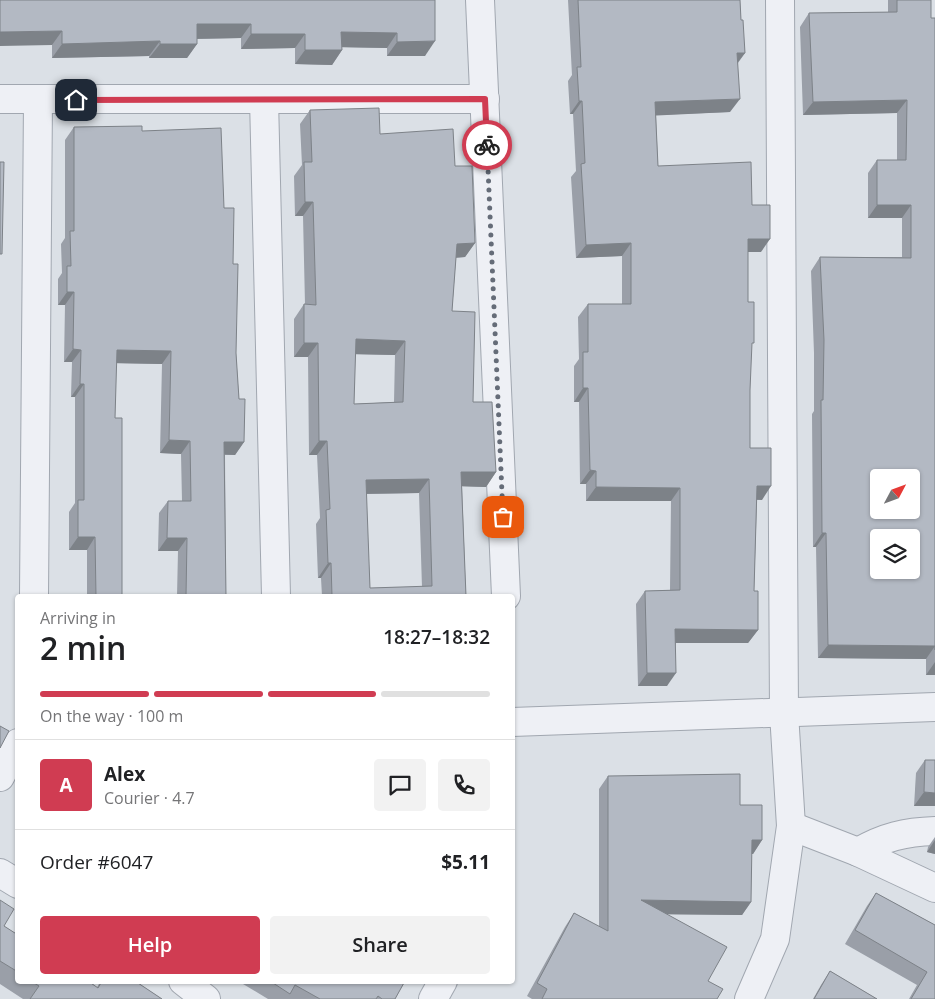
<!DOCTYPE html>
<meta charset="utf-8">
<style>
body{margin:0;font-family:"Open Sans",sans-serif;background:#f2f2f2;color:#202124;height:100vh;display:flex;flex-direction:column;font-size:19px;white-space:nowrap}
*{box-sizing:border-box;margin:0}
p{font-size:16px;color:#757577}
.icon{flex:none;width:28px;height:28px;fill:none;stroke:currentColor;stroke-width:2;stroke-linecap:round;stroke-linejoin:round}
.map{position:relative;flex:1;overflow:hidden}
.panel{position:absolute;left:15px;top:594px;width:500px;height:390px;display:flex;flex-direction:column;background:#fff;border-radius:5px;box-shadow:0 1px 4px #0004}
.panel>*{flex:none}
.needle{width:32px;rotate:49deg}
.buttons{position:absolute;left:870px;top:469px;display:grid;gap:10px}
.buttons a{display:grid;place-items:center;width:50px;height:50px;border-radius:5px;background:#fff;box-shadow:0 1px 4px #0004;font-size:25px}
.pin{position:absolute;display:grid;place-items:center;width:42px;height:42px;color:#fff;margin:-21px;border-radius:10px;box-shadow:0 2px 8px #0006}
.courier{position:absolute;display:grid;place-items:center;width:50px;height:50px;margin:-25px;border:4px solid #d03c52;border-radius:50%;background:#fff;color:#222;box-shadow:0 1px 6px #0007}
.overview em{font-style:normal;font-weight:600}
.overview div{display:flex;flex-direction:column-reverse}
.overview{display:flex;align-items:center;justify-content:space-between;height:85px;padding:0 25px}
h1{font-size:32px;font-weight:600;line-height:38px}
.bar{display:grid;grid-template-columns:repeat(4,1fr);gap:8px 5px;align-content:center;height:60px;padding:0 25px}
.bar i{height:6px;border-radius:4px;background:#e0e0e0}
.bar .active{background:#d03c52}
.bar p{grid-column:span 4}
.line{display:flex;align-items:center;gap:12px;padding:0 25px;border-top:1px solid #e0e0e0}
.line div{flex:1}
.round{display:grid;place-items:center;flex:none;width:52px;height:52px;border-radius:5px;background:#f2f2f2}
.primary-button{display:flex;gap:10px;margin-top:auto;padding:10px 25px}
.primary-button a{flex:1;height:58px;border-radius:5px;background:#d03c52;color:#fff;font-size:20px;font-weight:600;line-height:58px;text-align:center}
.primary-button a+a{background:#f2f2f2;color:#202124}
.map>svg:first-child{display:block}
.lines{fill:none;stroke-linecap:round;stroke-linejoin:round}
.minor-casing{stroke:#a1a7b0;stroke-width:30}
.minor{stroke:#eef0f5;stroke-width:28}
.wall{fill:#9a9fa8;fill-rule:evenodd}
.shaded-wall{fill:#7d8288}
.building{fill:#b3b9c3;stroke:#7d8288;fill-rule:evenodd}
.done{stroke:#656c78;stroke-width:5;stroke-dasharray:0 9}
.route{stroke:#d03c52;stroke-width:6}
</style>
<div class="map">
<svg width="935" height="999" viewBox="0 0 935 999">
<rect width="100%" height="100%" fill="#dbe0e6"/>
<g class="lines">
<g class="minor-casing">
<g id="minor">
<polyline points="480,0 506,596"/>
<polyline points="0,99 485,99"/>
<polyline points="264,99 276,596"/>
<polyline points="34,596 38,100"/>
<polyline points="512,722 935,707"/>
<polyline points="0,777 18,743"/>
<polyline points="791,826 858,852 935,888"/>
<path d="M858 852C884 837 905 832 935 831"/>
<polyline points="0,873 18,884"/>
<polyline points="183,981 206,999"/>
<polyline points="433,999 443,981"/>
<polyline points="749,999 775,939 791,826 784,713 780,0"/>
</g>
</g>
<use href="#minor" class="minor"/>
</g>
<g class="wall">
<polygon points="0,0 435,0 425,56 387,56 387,48 342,47 342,50 332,65 295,64 295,48 241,49 241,38 197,39 197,44 187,58 149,58 149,56 52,58 52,45"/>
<polygon points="568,0 740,0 741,20 745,53 738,63 730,112 656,115 658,166 752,205 761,252 748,252 748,302 751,347 750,390 750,448 762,500 757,500 754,591 758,630 748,643 676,643 667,686 638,686 636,604 645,591 670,590 671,501 586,501 586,484 580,484 579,402 574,402 574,366 579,359 578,317 588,304 622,304 622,256 576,258 571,177 576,171 573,114 570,114 568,81 572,75"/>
<polygon points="888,0 931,0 931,18 935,18 935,675 926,675 926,659 818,658 816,547 813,547 812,414 814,411 814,353 811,271 820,257 902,257 902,218 868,218 868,173 877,160 897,160 897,113 803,115 800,27 809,13 888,12"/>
<path d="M310 110 380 134 455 166 475 243 465 257 456 258 452 311 473 402 496 472 486 487 462 486 466 596H322L321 578H318L316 524 320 518 317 455H309L308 357H294V319L304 304H305L303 216H295L294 176 302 165 300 124ZM355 354 395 355 394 402 354 404ZM419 493 422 587 370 588 366 494Z"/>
<polygon points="74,127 142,131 224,208 233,264 236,353 239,399 244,442 235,455 225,455 226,596 177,596 178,551 158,551 159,513 168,501 182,501 181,454 160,453 162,364 116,363 115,418 122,596 87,596 87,550 69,550 69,512 75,503 75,397 71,397 72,362 64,362 65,305 58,305 58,279 62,273 61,244 65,238 65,140"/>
<polygon points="925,760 935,806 914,806 916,773"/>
<polygon points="608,776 740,805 762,840 753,854 751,854 751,902 742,915 667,914 708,981 717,999 532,999 527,996 565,927 574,913 599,927 599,789"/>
<polygon points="935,837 935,854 927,852 928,847"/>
<polygon points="876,893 935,925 935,999 909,999 917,985 845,944 867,906"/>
<polygon points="0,900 4,926 18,935 18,981 88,981 97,987 101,981 135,981 162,999 23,999 0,984"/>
<polygon points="830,971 877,999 813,999 821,985"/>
<polygon points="238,981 405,981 395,999 268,999"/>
</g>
<g class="shaded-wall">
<polygon points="197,24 251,24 241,38 187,39"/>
<polygon points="62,31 52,45 0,46 0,32"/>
<polygon points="341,32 397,33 387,48 331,47"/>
<polygon points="251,34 305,34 295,48 241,49"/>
<polygon points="160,41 149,56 52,58 62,44"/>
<polygon points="435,41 425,56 387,56 397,42"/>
<polygon points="160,44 197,44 187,58 149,58"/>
<polygon points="305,50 342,50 332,65 295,64"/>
<polygon points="737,53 745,53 735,66"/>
<polygon points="740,99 730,112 646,116 655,102"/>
<polygon points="907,100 897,113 803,115 813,102"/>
<polygon points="579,101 582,101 573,114 570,114"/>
<polygon points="305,202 313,202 303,216 295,216"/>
<polygon points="877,205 911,205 902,218 868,218"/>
<polygon points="748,239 770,239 761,252 738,252"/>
<polygon points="475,243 465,257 447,258 457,244"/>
<polygon points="631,243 622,256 576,258 586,245"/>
<polygon points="67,292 74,292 65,305 58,305"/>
<polygon points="356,339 405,341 395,355 346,354"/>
<polygon points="304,343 318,343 308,357 294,357"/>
<polygon points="73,349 81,350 72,362 64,362"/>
<polygon points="117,350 171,351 162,364 108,363"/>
<polygon points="80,384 84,384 75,397 71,397"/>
<polygon points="583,388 588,388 579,402 574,402"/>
<polygon points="169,440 190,441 181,454 160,453"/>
<polygon points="319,441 327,441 317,455 309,455"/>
<polygon points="224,442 244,442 235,455 216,454"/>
<polygon points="590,470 596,471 586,484 580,484"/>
<polygon points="461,472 496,472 486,487 451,486"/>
<polygon points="429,479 419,493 356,494 366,480"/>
<polygon points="757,486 771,486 762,500 748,499"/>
<polygon points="596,487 680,488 671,501 586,501"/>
<polygon points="822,533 826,533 816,547 813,547"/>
<polygon points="78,537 95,537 87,550 69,550"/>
<polygon points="167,538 187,538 178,551 158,551"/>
<polygon points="328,563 331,563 321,578 318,578"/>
<polygon points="675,629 758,630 748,643 666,643"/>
<polygon points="828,645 935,646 926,659 818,658"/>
<polygon points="935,662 935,675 926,675"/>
<polygon points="647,673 676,673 667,686 638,686"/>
<polygon points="924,792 935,793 935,806 914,806"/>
<polygon points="752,840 762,840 753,854 742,853"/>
<polygon points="935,840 935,854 927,852"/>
<polygon points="641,900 751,902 742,915 632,914"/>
</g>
<g class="building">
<polygon points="0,0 435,0 435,41 397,42 397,33 341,32 342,50 305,50 305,34 251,34 251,24 197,24 197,44 160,44 160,41 62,44 62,31 0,32"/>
<polygon points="578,0 740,0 741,20 743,20 745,53 737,53 740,99 655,102 658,166 751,162 752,205 770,205 770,239 748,239 748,302 754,302 754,343 752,343 750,390 750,448 771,448 771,486 757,486 754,591 758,591 758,630 675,629 676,673 647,673 645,591 680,590 680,488 596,487 596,471 590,470 588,388 583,388 583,352 588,352 588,304 631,304 631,243 586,245 581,164 585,163 582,101 579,101 577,67 581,67"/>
<path d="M897 0H931V18H935V650V646L828 645 826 533H822L821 400H823L824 340 820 257 911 258V205H877V160H906L907 100 813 102 809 13 897 12ZM879 478H911V510H879ZM879 538H911V570H879Z"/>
<path d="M379 108 380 134 453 129 455 166H472L475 243 457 244 452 311 475 312 473 402H492L496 472H461L466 596H332L331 563H328L326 510 330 509 327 441H319L318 343H304V304L316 305 313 202H305L304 162H312L310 110ZM356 339 405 341 403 402 354 404ZM429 479 432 586 370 588 366 480Z"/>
<polygon points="142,126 142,131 221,128 224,208 234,208 233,264 238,264 236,353 239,399 245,399 244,442 224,442 226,596 186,596 187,538 167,538 168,501 191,501 190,441 169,440 171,351 117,350 115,418 122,418 122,596 96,596 95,537 78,537 78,500 84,500 84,384 80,384 81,350 73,349 74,292 67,292 67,266 71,266 70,231 74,231 74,127"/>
<polygon points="0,162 4,162 2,254 0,254"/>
<polygon points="0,726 9,731 0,748"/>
<polygon points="925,760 935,760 935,793 924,792"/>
<polygon points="740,774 740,805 762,805 762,840 752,840 751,902 641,900 727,947 708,981 723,989 717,999 542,999 547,989 537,983 574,913 608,931 608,776"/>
<polygon points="876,893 935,925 935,999 911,999 927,972 855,930"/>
<polygon points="0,900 14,909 4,926 18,935 18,972 0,961"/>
<polygon points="830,971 877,999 814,999"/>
<polygon points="31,981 88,981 98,988 102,981 135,981 162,999 30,999 39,986"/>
<polygon points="270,981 405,981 395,999 382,999 378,996 376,999 320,999 295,985 290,994"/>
</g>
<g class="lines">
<polyline class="done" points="487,145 503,517"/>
<polyline class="route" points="76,100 485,99 487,145"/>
</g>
</svg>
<div class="buttons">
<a><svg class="needle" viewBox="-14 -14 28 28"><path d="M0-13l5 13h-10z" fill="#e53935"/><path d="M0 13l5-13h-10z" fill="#757577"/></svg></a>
<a><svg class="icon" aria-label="layers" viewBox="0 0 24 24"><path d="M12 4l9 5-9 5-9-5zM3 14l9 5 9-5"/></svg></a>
</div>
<div class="pin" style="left:503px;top:517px;background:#ea580c"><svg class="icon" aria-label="bag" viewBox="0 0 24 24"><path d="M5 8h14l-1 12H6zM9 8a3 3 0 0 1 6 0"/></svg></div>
<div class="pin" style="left:76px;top:100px;background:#1f2937"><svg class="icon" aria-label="home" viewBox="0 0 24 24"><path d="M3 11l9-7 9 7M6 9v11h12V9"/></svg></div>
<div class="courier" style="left:487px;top:145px"><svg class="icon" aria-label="bike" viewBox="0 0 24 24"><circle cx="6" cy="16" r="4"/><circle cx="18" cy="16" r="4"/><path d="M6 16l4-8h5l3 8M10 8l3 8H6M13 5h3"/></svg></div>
<section class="panel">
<div class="overview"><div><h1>2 min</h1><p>Arriving in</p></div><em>18:27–18:32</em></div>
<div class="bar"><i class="active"></i><i class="active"></i><i class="active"></i><i></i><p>On the way · 100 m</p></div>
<div class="line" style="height:90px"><b class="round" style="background:#d03c52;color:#fff">A</b><div><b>Alex</b><p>Courier · 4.7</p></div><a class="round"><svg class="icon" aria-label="chat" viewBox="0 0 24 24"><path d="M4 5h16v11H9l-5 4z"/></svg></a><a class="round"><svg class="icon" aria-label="phone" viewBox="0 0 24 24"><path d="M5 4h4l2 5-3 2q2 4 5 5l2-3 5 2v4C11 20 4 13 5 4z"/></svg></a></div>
<div class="line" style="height:65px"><div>Order #6047</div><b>$5.11</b></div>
<div class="primary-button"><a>Help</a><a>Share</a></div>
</section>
</div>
